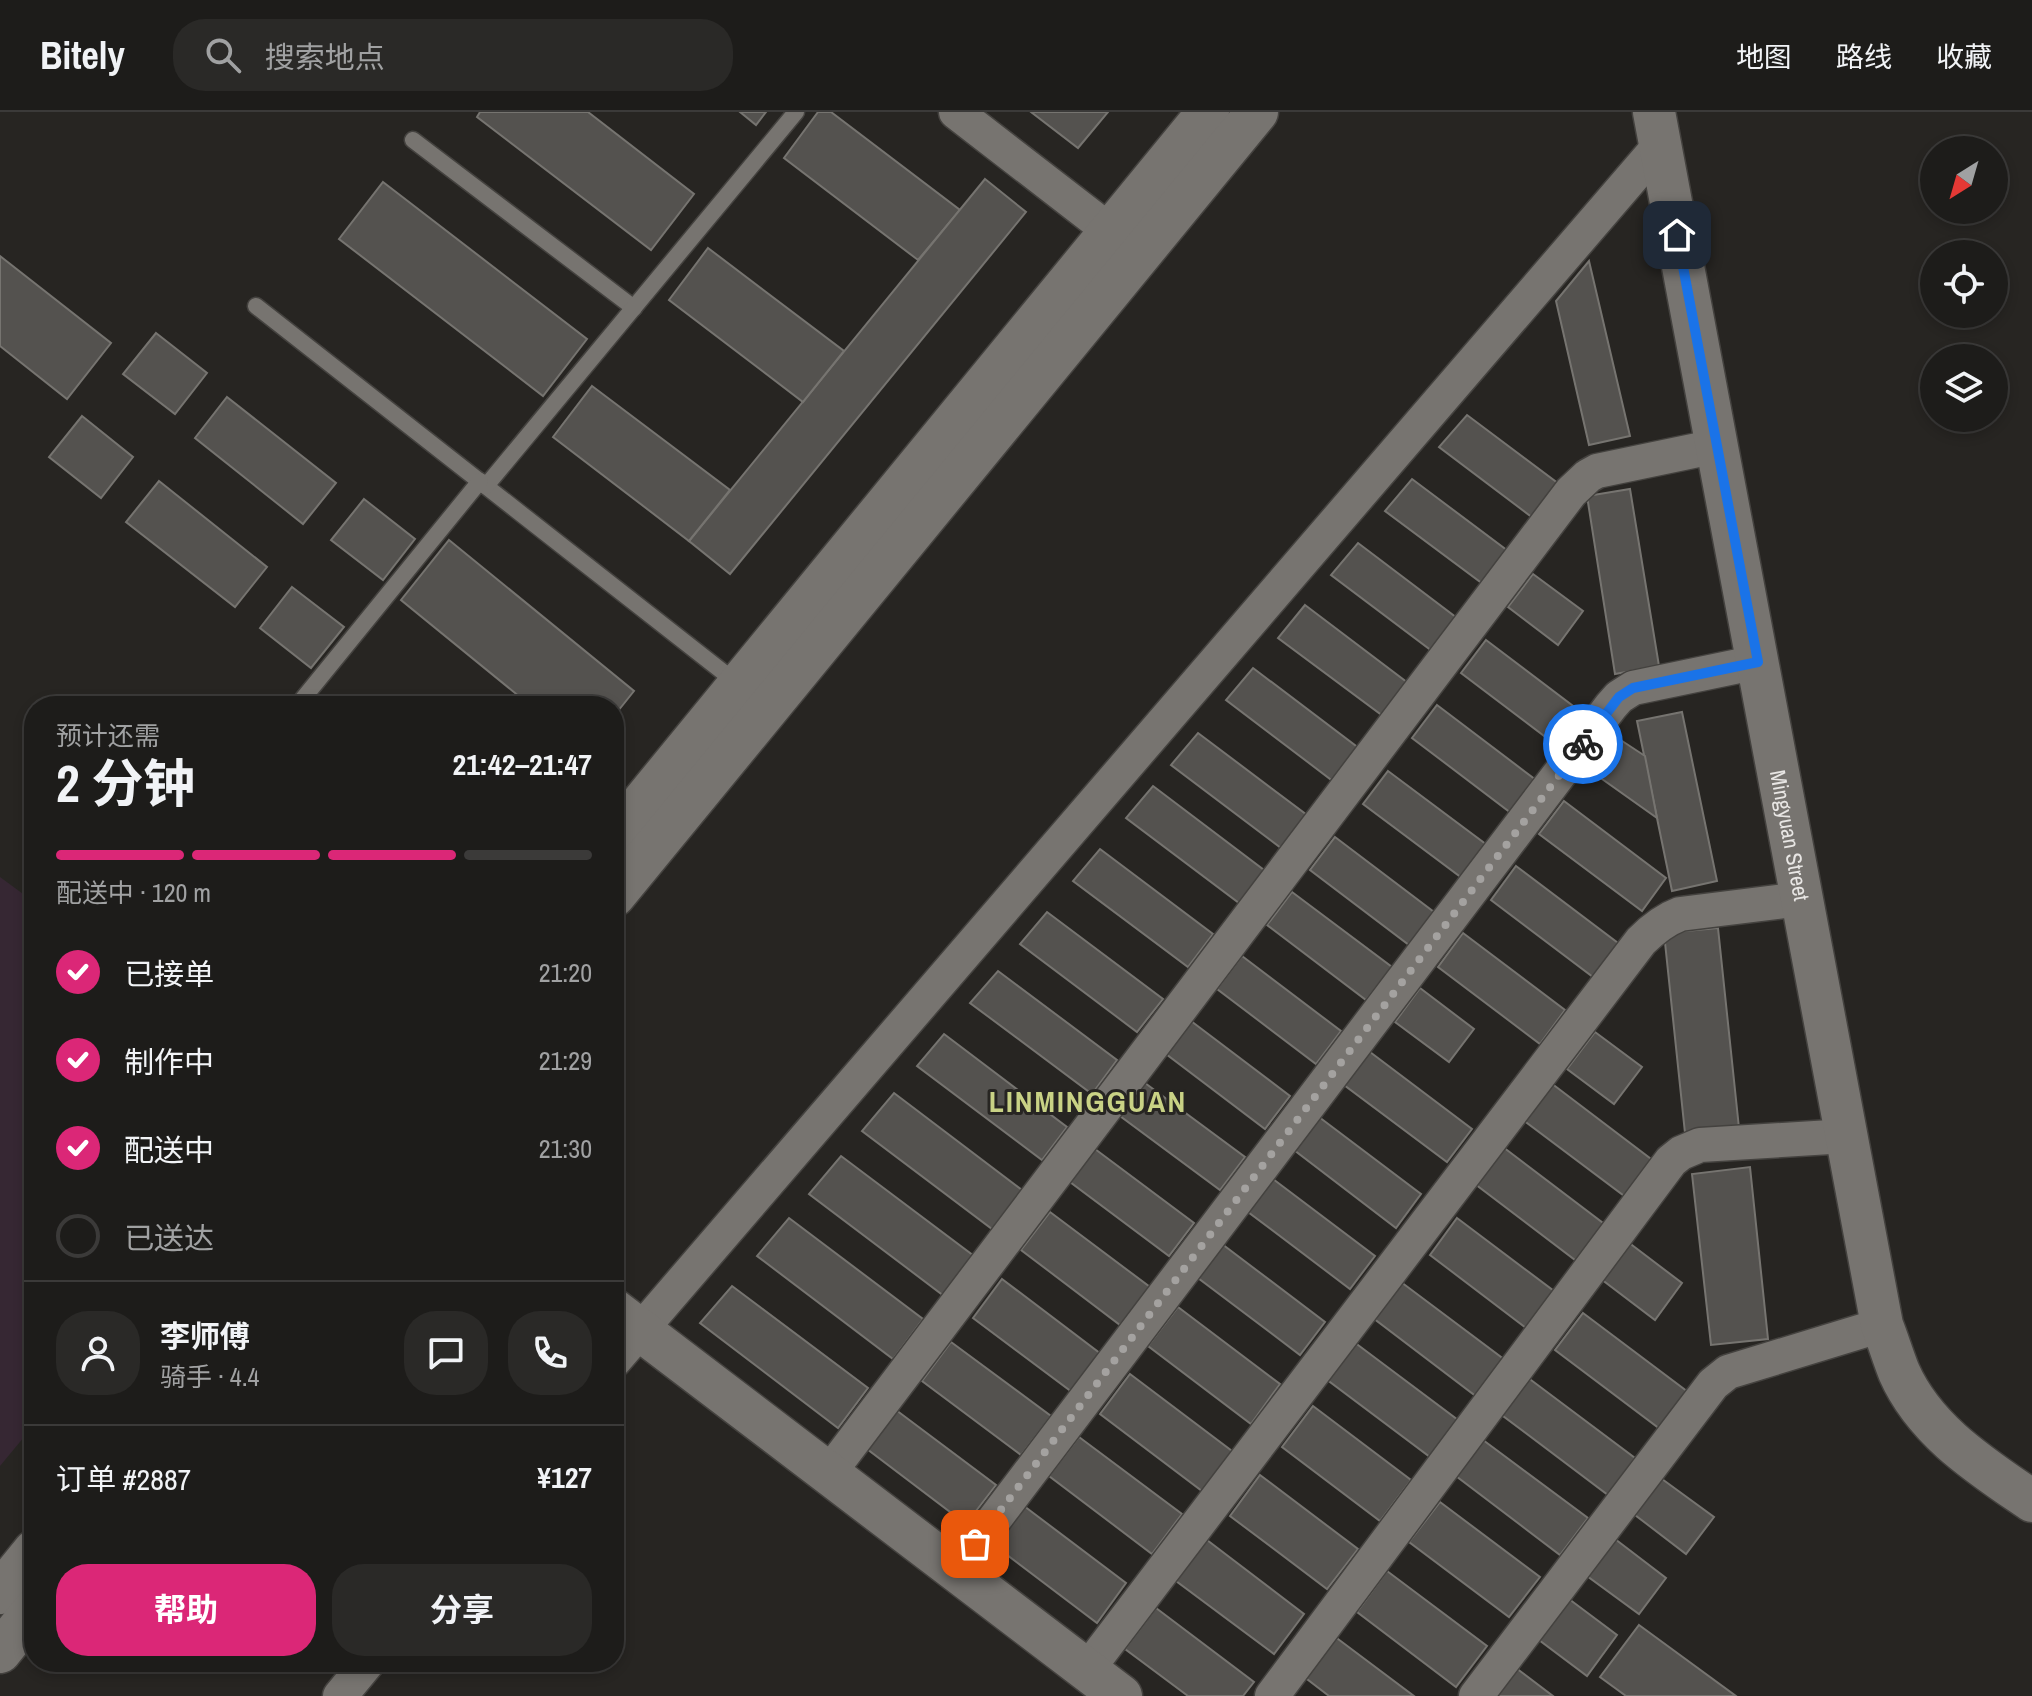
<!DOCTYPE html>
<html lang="zh">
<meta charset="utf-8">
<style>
body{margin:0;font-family:"Archivo Narrow","Noto Sans SC",sans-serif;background:#2a2927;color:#f1f3f6;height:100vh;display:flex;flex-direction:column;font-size:30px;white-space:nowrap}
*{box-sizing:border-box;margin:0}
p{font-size:26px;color:#a0a1a2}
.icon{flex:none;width:44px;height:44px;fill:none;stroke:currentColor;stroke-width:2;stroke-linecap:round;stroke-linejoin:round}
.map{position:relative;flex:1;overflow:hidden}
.sheet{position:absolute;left:24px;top:584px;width:600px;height:976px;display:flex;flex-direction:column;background:#1d1c1a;border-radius:32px;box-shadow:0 4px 12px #0003,0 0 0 2px #3b3a39}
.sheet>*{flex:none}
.needle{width:52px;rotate:217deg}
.tools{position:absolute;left:1920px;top:24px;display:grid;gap:16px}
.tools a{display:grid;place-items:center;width:88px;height:88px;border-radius:50%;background:#1d1c1a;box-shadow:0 4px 12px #0003,0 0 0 2px #3b3a39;font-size:40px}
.pin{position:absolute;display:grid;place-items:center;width:68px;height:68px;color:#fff;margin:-34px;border-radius:16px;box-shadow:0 4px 12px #0006}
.courier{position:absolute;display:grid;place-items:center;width:80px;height:80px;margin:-40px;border:6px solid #1a73e8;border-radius:50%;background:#fff;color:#222;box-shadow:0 2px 10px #0007}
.headline em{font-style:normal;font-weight:700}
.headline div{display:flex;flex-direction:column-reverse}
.headline{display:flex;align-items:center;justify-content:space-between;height:136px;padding:0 32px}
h1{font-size:52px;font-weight:700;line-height:60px}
.bar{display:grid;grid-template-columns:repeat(4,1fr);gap:12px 8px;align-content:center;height:96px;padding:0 32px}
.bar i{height:10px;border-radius:6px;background:#3b3a39}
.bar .on{background:#db2777}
.bar p{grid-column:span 4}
.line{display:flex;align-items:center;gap:20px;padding:0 32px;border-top:2px solid #3b3a39}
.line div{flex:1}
.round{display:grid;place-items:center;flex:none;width:84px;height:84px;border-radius:32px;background:#2a2927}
ol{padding:0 32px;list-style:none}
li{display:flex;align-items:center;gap:24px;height:88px}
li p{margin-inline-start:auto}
li .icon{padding:8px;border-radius:50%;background:#db2777;color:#fff;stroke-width:4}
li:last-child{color:#a0a1a2}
li i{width:44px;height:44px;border:4px solid #3b3a39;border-radius:50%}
.action{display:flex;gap:16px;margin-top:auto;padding:16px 32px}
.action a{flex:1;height:92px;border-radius:32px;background:#db2777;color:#fff;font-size:32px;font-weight:700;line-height:92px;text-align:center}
.action a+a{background:#2a2927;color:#f1f3f6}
header{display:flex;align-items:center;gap:48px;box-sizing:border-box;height:112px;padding:0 40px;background:#1d1c1a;border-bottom:2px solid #3b3a39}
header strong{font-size:38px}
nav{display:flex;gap:44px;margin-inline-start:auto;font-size:28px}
.search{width:560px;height:72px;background:#2a2927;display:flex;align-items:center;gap:20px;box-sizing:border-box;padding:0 28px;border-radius:32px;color:#a0a1a2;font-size:30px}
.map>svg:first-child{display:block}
.commercial{fill:#362733}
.building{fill:#54524f;stroke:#767470;stroke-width:2}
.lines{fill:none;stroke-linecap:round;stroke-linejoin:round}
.service-casing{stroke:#44423f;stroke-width:19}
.minor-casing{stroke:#44423f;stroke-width:37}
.tertiary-casing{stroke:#44423f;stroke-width:45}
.service{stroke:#777470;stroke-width:16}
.minor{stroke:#777470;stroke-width:34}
.tertiary{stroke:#777470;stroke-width:42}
.done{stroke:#a4a2a0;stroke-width:8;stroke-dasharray:0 14.4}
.route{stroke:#1a73e8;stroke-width:10}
.labels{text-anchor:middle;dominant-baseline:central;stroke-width:6;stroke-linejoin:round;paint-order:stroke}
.street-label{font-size:22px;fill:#e8e6e4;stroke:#272522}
.district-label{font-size:30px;font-weight:bold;letter-spacing:2px;fill:#c9d285;stroke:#272522}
</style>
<header>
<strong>Bitely</strong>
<div class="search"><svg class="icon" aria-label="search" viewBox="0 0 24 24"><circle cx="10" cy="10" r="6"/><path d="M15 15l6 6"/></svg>搜索地点</div>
<nav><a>地图</a><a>路线</a><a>收藏</a></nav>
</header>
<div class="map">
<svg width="2032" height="1584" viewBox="0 0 2032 1584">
<rect width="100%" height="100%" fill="#272522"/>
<polygon class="commercial" points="0,765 34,790 34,1313 0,1354"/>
<g class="building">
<polygon points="480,0 588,0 694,82 651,138 477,5"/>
<polygon points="740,0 766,0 756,13"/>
<polygon points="818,0 831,0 960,98 918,148 784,46"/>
<polygon points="1031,0 1108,0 1078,36"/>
<polygon points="985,67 1026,100 730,462 689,429"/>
<polygon points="383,70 587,227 543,284 339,127"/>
<polygon points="708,136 844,239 803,290 669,188"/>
<polygon points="0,144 111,231 67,287 0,234"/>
<polygon points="1589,149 1630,324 1589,333 1556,189"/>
<polygon points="156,221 207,261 175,302 123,262"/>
<polygon points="592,274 730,378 689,429 553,325"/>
<polygon points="227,285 336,371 303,412 195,326"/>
<polygon points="1467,303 1559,372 1533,406 1439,335"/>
<polygon points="82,304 133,345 101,386 49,345"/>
<polygon points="1412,367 1508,439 1483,472 1385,399"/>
<polygon points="159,369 267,455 235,495 126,410"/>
<polygon points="1630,377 1659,554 1615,562 1587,384"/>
<polygon points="364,387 415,427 383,468 331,428"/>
<polygon points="449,428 634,579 614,604 614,594 531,594 401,488"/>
<polygon points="1358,431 1457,506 1432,539 1331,463"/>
<polygon points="1533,462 1583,499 1558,533 1508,495"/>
<polygon points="292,475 344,515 311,556 260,516"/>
<polygon points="1305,493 1408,571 1383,604 1278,526"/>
<polygon points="1486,528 1585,603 1560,636 1461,561"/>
<polygon points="1253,556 1360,637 1334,670 1226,588"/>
<polygon points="1437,593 1536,668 1511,701 1412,626"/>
<polygon points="1682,600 1717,769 1672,779 1637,609"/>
<polygon points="1198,621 1307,703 1281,736 1171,653"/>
<polygon points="1613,623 1645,644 1657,706 1588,657"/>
<polygon points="1388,659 1487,733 1462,766 1363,692"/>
<polygon points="1153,674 1264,758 1239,791 1126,706"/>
<polygon points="1564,689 1666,766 1642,799 1539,722"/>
<polygon points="1335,725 1434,800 1409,833 1310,758"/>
<polygon points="1100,737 1213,822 1188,855 1073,769"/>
<polygon points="1516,754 1618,831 1593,865 1491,788"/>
<polygon points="1292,780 1392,855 1366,888 1267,813"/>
<polygon points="1047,800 1163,887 1137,920 1020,832"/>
<polygon points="1718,816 1739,1016 1685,1021 1664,821"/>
<polygon points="1463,821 1565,898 1540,932 1438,855"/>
<polygon points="1242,844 1341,919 1316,952 1217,877"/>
<polygon points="998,859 1117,948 1092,982 970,891"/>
<polygon points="1420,876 1474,917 1449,950 1395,910"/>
<polygon points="1191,909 1290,984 1265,1017 1166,942"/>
<polygon points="1595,920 1642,955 1614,992 1567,957"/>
<polygon points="944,922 1067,1015 1042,1048 917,954"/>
<polygon points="1370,940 1472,1017 1447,1050 1344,973"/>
<polygon points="1145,971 1245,1045 1220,1078 1120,1004"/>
<polygon points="1551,971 1655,1050 1627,1086 1523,1008"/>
<polygon points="894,981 1022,1078 992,1117 862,1019"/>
<polygon points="1319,1005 1421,1082 1396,1116 1294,1038"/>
<polygon points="1503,1035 1607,1114 1579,1151 1475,1072"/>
<polygon points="1095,1037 1194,1111 1169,1144 1070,1070"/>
<polygon points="841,1044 974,1144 944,1184 809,1082"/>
<polygon points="1750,1055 1768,1227 1711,1233 1692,1062"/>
<polygon points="1273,1067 1375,1144 1350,1177 1248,1100"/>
<polygon points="1050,1100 1150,1175 1120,1213 1021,1138"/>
<polygon points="789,1106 923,1207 893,1247 757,1144"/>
<polygon points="1457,1106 1562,1185 1534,1222 1430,1143"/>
<polygon points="1628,1130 1682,1171 1655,1208 1601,1167"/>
<polygon points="1222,1132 1325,1210 1300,1243 1198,1166"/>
<polygon points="1002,1167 1101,1242 1072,1280 973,1206"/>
<polygon points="1401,1170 1505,1248 1477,1285 1373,1206"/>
<polygon points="732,1174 868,1276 838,1316 700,1211"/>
<polygon points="1178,1195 1280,1272 1251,1312 1148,1234"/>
<polygon points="1583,1201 1692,1283 1664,1320 1555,1238"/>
<polygon points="951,1230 1051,1304 1021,1343 922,1269"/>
<polygon points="1354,1230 1458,1308 1430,1345 1326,1267"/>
<polygon points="1130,1262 1232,1339 1202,1379 1100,1302"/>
<polygon points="1527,1265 1635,1346 1608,1383 1499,1301"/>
<polygon points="1313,1294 1411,1368 1380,1409 1282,1335"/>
<polygon points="896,1298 996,1373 966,1412 867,1337"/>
<polygon points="1079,1325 1182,1402 1152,1442 1049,1364"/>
<polygon points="1479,1325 1588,1406 1560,1443 1452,1361"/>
<polygon points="1260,1363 1358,1437 1327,1477 1230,1404"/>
<polygon points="1662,1367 1714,1405 1686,1442 1635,1403"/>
<polygon points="1440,1390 1540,1465 1509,1505 1409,1430"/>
<polygon points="1024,1394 1126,1471 1097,1511 994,1433"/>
<polygon points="1615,1427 1666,1466 1639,1502 1587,1464"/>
<polygon points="1207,1428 1304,1502 1274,1542 1176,1469"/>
<polygon points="1387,1459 1487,1534 1456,1575 1357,1500"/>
<polygon points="1569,1487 1617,1523 1587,1564 1539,1528"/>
<polygon points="1156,1496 1254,1570 1243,1584 1188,1584 1125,1537"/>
<polygon points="1639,1513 1736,1584 1626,1584 1600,1565"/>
<polygon points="1334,1524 1414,1584 1329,1584 1303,1564"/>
<polygon points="1516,1556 1553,1584 1496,1584"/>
</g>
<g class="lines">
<g class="service-casing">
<g id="service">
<polyline points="413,28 634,196"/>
<polyline points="256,194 737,571"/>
<polyline points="486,374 796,0"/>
<polyline points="297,594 480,369"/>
</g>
</g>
<g class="minor-casing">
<g id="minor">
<polyline points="956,0 1110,119"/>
<polyline points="614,1249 1660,33"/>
<polyline points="829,1361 1571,380 1588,364 1597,359 1717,334"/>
<polyline points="956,1458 1611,594 1619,585 1633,576 1758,550"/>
<path d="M1087 1558 1641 829C1653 817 1664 808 1680 802L1802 787"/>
<polyline points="340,1584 368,1550"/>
<polyline points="1272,1584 1671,1049 1681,1041 1700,1033 1847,1024"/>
<polyline points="1476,1584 1713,1272 1728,1260 1882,1213"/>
</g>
</g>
<g class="tertiary-casing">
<g id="tertiary">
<path id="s1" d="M1654 0 1882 1213C1888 1228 1893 1245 1899 1260 1925 1319 1981 1354 2032 1389"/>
<polyline points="614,725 1208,0"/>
<polyline points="614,784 1257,0"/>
<polyline points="614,1198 1121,1584"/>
<polyline points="0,1481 34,1439"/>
<polyline points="0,1540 34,1498"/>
</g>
</g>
<use href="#service" class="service"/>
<use href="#minor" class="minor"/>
<use href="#tertiary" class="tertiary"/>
</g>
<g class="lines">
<polyline class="done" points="975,1432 1583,632"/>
<polyline class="route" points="1583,632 1619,585 1633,576 1758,550 1677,123"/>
</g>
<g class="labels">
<g class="street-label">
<text stroke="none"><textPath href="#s1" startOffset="736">Mingyuan Street</textPath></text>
</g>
<g class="district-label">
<text x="1088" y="989">LINMINGGUAN</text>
</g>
</g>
</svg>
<div class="tools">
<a><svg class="needle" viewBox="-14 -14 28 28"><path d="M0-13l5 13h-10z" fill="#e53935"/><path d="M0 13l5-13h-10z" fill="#a0a1a2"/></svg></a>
<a><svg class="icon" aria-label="locate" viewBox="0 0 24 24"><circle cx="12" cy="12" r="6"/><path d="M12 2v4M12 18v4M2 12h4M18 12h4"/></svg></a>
<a><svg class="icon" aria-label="layers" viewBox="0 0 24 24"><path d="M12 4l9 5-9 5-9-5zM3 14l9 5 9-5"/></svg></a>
</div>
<div class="pin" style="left:975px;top:1432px;background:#ea580c"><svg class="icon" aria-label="bag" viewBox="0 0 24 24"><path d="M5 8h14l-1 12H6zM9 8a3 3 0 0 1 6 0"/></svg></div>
<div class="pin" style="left:1677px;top:123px;background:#1f2937"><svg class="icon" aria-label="home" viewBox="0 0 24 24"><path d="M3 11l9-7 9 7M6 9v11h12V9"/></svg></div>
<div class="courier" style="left:1583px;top:632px"><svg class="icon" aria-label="bike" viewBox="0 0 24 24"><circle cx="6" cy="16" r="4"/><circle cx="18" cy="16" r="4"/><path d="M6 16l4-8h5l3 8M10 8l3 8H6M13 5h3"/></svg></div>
<section class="sheet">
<div class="headline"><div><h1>2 分钟</h1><p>预计还需</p></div><em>21:42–21:47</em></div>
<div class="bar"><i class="on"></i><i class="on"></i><i class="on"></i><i></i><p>配送中 · 120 m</p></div>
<ol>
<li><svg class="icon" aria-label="check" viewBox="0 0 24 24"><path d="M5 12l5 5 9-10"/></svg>已接单<p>21:20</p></li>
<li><svg class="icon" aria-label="check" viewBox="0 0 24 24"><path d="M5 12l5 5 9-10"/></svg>制作中<p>21:29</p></li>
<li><svg class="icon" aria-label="check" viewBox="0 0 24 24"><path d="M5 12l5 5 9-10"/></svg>配送中<p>21:30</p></li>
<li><i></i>已送达</li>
</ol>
<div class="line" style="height:144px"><a class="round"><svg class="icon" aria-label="person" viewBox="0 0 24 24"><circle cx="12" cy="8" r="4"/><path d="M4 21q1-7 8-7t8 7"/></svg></a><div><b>李师傅</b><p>骑手 · 4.4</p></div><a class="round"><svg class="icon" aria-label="chat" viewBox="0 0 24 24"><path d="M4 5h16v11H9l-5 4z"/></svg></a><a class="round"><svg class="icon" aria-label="phone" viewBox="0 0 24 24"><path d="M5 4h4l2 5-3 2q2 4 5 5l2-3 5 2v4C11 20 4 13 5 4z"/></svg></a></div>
<div class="line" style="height:104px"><div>订单 #2887</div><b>¥127</b></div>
<div class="action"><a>帮助</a><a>分享</a></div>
</section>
</div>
